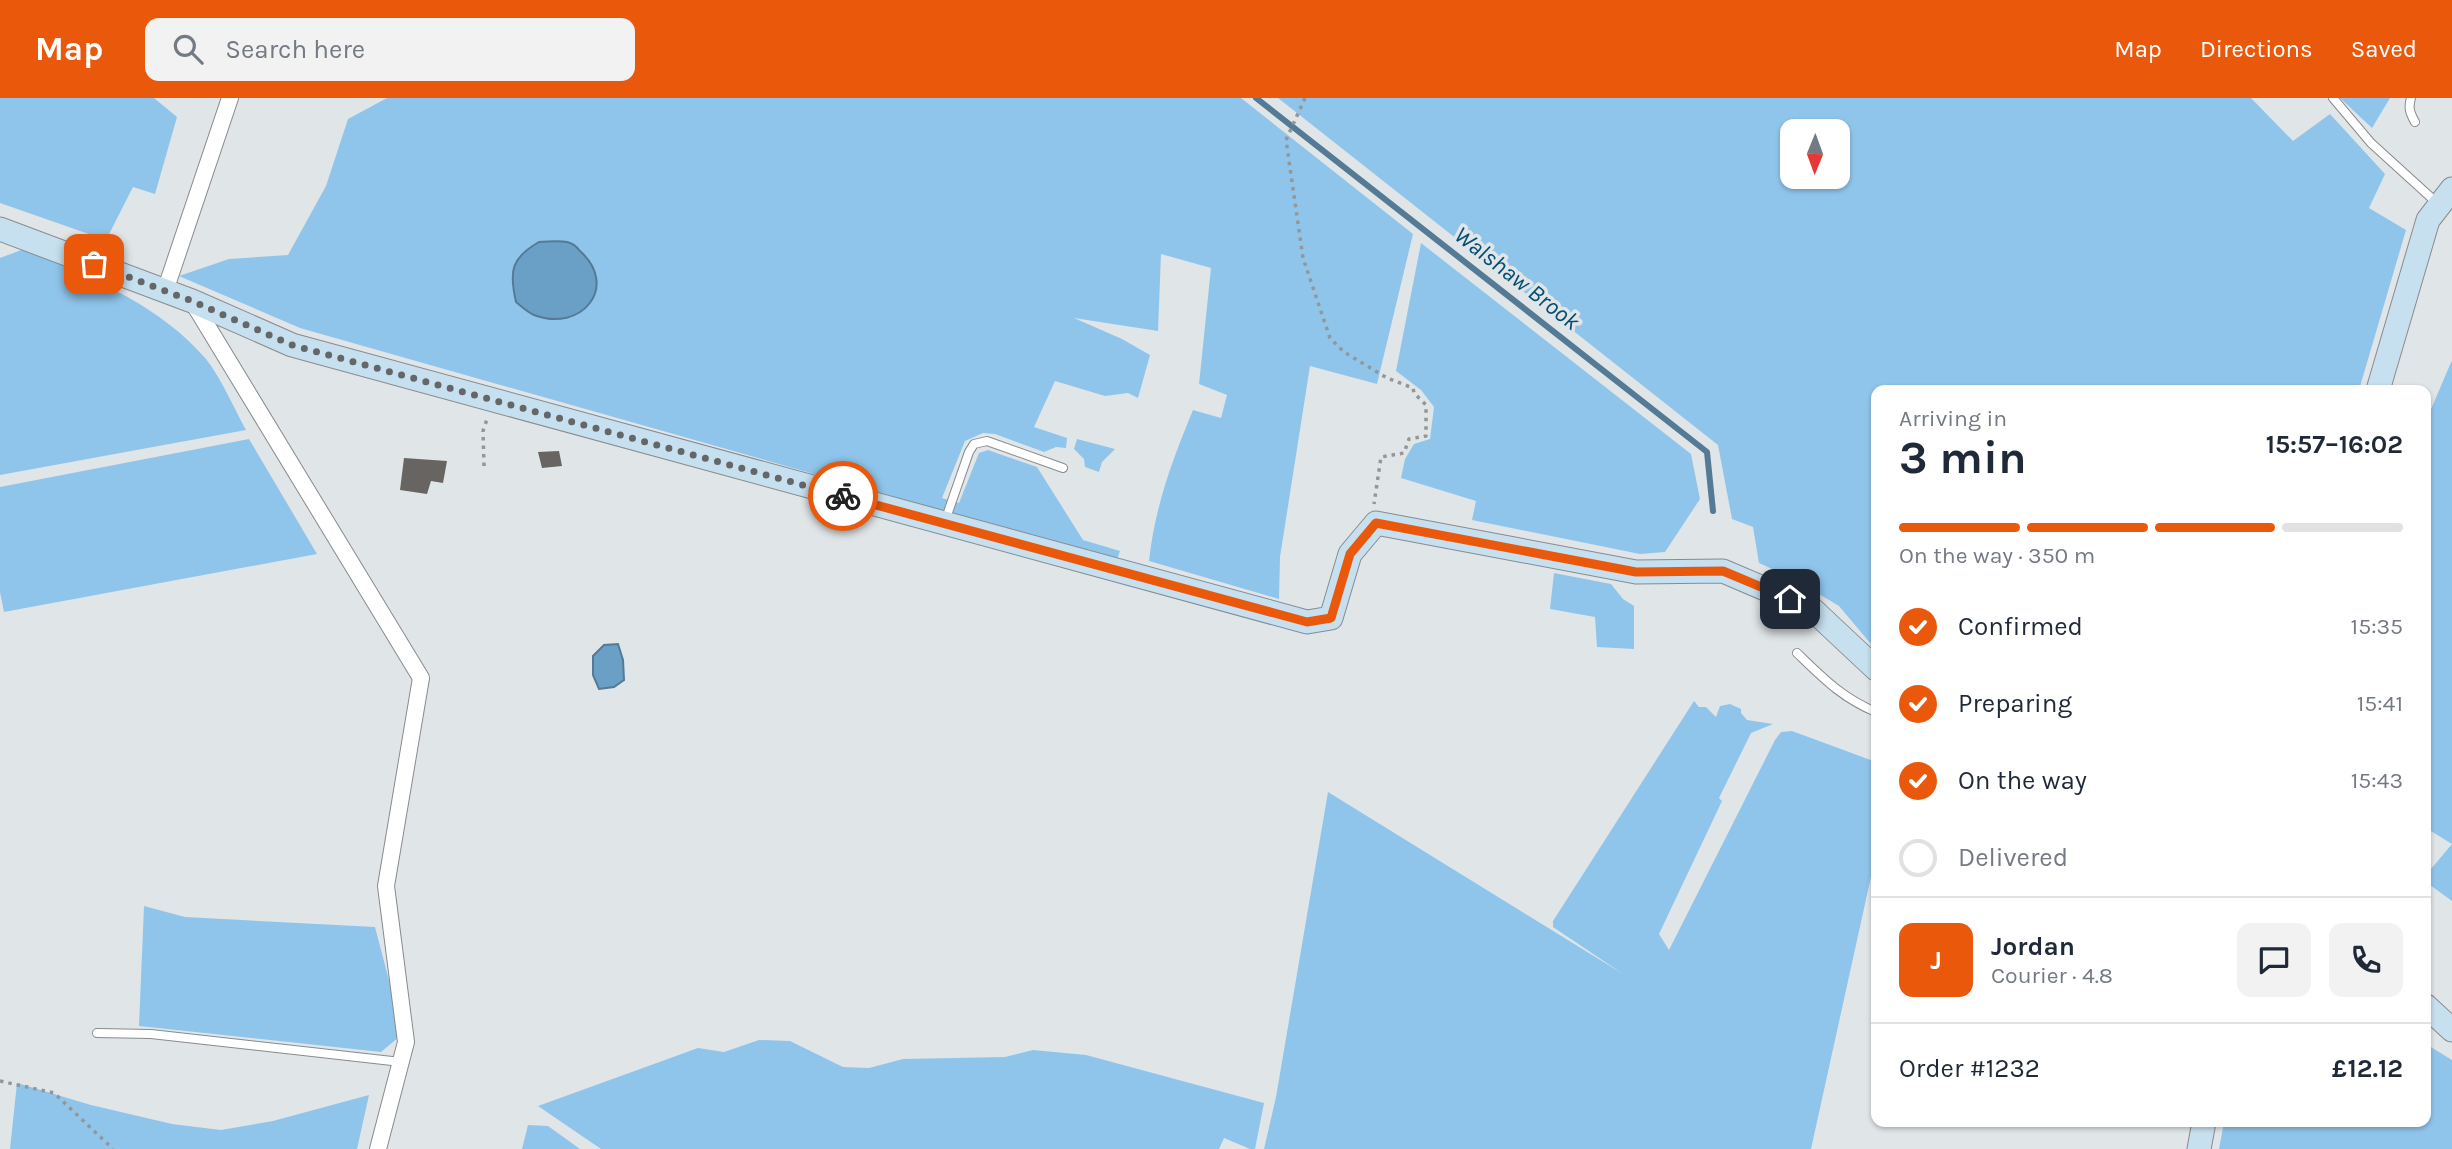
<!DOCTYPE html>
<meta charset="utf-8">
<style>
body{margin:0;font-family:Karla,sans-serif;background:#f2f2f3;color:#1f2937;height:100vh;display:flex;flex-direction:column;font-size:26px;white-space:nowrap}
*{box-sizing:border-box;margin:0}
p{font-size:23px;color:#747a83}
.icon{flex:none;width:38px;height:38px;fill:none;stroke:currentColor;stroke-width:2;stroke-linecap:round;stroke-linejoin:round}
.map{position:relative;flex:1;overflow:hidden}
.drawer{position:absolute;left:1871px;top:287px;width:560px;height:742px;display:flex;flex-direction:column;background:#fff;border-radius:14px;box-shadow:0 2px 5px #0004}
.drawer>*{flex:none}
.needle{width:46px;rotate:181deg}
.controls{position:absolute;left:1780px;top:21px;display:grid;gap:14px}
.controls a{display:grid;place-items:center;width:70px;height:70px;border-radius:14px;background:#fff;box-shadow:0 2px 5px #0004;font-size:35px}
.pin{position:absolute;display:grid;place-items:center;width:60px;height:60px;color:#fff;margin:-30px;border-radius:14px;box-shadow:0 4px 10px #0006}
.courier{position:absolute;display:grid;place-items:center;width:70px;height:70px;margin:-35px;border:5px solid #ea580c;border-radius:50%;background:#fff;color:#222;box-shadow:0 2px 9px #0007}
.overview em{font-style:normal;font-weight:700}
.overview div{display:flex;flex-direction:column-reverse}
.overview{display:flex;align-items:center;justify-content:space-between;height:119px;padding:0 28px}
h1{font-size:46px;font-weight:700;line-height:52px}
.bar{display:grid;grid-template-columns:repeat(4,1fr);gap:10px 7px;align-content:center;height:84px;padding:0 28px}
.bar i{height:9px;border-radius:5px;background:#e0e1e3}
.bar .selected{background:#ea580c}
.bar p{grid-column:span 4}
.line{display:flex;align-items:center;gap:18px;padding:0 28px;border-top:2px solid #e0e1e3}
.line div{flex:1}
.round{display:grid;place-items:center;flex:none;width:74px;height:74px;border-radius:14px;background:#f2f2f3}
ol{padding:0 28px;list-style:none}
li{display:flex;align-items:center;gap:21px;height:77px}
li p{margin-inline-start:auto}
li .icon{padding:7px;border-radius:50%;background:#ea580c;color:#fff;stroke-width:4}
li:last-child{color:#747a83}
li i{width:38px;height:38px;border:4px solid #e0e1e3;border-radius:50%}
header{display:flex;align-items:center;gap:42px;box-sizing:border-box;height:98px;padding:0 35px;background:#ea580c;color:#fff}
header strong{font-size:33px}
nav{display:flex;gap:38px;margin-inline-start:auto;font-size:24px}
.search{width:490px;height:63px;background:#f2f2f3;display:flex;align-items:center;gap:18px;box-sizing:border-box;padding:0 24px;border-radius:14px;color:#747a83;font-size:26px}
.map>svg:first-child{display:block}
.green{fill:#90c5eb;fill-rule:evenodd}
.water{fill:#6aa0c6;stroke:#547a95;stroke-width:2}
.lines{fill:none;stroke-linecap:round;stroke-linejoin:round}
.stream{stroke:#547a95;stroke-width:6}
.building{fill:#686461}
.lane-casing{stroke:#888b8e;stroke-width:10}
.street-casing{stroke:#888b8e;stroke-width:18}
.secondary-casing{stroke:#888b8e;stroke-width:25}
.path{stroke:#939799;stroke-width:3.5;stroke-dasharray:3.5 5;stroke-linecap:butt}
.lane{stroke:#fff;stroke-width:8}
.street{stroke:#fff;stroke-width:16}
.secondary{stroke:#c7e0ef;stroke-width:23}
.done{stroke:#646668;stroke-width:7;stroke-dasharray:0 12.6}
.route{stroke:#ea580c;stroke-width:9}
.labels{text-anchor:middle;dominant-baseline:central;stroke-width:7;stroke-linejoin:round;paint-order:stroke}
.water-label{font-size:24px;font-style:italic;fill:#064d72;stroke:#e0e5e8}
</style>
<header>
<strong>Map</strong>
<div class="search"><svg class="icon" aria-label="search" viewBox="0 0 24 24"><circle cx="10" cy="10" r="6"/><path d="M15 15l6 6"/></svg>Search here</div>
<nav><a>Map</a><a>Directions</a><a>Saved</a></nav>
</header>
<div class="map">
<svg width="2452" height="1051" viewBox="0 0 2452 1051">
<rect width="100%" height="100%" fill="#e0e5e8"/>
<g class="green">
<polygon points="0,0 154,0 177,19 155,96 133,89 106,142 0,105"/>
<path d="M387 0H1241L1413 136 1377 286 1310 268 1280 459 1279 501 1149 463C1155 408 1172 363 1193 312L1221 320 1227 297 1199 286 1211 170 1161 156 1158 233 1074 220 1122 241 1150 257 1138 300 1128 295 1105 298 1055 283 1034 329 1067 340 1066 350 1056 349 1044 354 995 336 983 335 965 343 942 400 959 405 979 355 988 352 1037 369 1083 442 1120 453 1117 462 300 230 179 178 229 161 288 157 326 88 348 21Z"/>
<path d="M1278 0H2251L2293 43 2330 16 2385 76 2369 110 2406 132 2359 292H1876V552L1839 508 1792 480 1759 465 1753 429 1732 421 1718 347ZM1792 33H1838V79H1792Z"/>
<polygon points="2340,0 2390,0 2372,30"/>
<polygon points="1421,145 1691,356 1700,401 1665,454 1640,456 1472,422 1476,403 1401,380 1405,361 1414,346 1430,341 1434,309 1421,292 1396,273"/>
<path d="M24 151C90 180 158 205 206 261 221 280 234 310 246 332L0 377V160Z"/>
<polygon points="2452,262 2452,803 2426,784 2426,777 2452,746 2426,730 2426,323"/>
<polygon points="249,341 317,456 4,514 0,494 0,389"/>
<polygon points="1077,341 1115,351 1102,364 1099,374 1085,369 1084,361 1074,351"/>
<polygon points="1554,475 1611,486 1623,501 1634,508 1634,551 1597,549 1595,519 1550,511"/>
<polygon points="1694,603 1699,609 1706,609 1716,619 1720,608 1730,606 1741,611 1741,615 1747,622 1773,626 1751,635 1719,700 1722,703 1659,836 1669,852 1775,642 1781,634 1792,633 1876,664 1876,756 1811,1051 1264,1051 1276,999 1328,694 1623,876 1553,829 1553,823"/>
<polygon points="144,808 185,819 375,829 396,909 399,939 381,954 139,928"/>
<polygon points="759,942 790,943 843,969 869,970 903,961 1005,959 1033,952 1086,957 1264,1005 1255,1051 1250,1051 1224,1040 1219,1051 601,1051 538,1008 698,950 724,954"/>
<polygon points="2426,946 2452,962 2452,1051 2219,1051 2224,1024 2426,1024"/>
<polygon points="17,985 91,1007 172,1026 221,1032 273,1023 369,997 357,1051 10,1051"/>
<polygon points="528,1027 548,1028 580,1051 522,1051"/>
</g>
<g class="water">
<path d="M539 144C548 144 558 142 567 144 572 145 577 149 580 153 620 189 581 235 534 217 527 214 521 208 516 204 509 173 511 160 539 144Z"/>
<polygon points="618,546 623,562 624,582 614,589 599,591 593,577 593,558 604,547"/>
</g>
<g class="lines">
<polyline class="stream" points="1256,0 1707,354 1713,413"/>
</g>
<g class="building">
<polygon points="559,353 562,368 542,370 538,354"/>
<polygon points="404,360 447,363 443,385 431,383 427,396 400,392"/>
</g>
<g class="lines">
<g class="lane-casing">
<g id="lane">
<polyline points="2333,0 2371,45 2437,105"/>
<path d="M2411 0C2408 10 2410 15 2415 24"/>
<polyline points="945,423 969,354 974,346 987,343 1063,370"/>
<path d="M1797 555C1823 580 1842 600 1876 614"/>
<polyline points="97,935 151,936 401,964"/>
</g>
</g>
<g class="street-casing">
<g id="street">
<polyline points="165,193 230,0"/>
<polyline points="192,203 421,580 386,788 406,944 378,1051"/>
</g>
</g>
<g class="secondary-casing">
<g id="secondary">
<polyline points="0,131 192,203 292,247 1307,524 1331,520 1350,456 1376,425 1636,474 1723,473 1812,511 1876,571"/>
<polyline points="2378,292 2428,122 2452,91"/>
<polyline points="2426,908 2452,932"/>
<polyline points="2199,1051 2204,1024"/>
</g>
</g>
<g class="path">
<polyline points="1305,0 1286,42 1303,160 1330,240 1344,254 1387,280 1413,290 1414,295 1426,307 1426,338 1409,341 1404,355 1381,359 1374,406"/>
<polyline points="484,368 483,333 487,321"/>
<polyline points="0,983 54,995 113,1051"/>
</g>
<use href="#lane" class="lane"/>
<use href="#street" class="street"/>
<use href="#secondary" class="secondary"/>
</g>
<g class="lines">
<polyline class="done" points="94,166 192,203 292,247 843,398"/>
<polyline class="route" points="843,398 1307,524 1331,520 1350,456 1376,425 1636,474 1723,473 1790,501"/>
</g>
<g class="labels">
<g class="water-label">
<text transform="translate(1517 180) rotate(38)">Walshaw Brook</text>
</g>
</g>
</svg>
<div class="controls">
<a><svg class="needle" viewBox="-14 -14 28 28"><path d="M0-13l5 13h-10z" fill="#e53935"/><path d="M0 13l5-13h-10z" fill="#747a83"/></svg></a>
</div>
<div class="pin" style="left:94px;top:166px;background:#ea580c"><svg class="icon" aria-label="bag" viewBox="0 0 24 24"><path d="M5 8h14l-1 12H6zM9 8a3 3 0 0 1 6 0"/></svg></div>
<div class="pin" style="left:1790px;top:501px;background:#1f2937"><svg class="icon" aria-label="home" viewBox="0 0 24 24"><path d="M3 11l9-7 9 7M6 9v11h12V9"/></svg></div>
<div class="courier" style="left:843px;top:398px"><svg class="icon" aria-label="bike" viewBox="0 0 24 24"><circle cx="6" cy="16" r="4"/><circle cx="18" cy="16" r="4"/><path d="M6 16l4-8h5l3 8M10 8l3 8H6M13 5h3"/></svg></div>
<section class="drawer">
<div class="overview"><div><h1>3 min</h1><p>Arriving in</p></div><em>15:57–16:02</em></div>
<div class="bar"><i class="selected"></i><i class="selected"></i><i class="selected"></i><i></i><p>On the way · 350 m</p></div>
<ol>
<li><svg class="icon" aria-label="check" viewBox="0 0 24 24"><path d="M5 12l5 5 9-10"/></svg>Confirmed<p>15:35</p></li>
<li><svg class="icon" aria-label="check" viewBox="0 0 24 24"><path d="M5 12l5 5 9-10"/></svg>Preparing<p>15:41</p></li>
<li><svg class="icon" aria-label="check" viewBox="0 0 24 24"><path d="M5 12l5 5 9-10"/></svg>On the way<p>15:43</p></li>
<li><i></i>Delivered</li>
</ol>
<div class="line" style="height:126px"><b class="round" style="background:#ea580c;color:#fff">J</b><div><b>Jordan</b><p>Courier · 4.8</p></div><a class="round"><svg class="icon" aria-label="chat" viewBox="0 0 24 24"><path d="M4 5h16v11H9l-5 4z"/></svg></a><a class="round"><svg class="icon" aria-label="phone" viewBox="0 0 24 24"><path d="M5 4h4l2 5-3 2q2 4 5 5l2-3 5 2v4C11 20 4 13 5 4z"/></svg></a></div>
<div class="line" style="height:91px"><div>Order #1232</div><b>£12.12</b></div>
</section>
</div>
